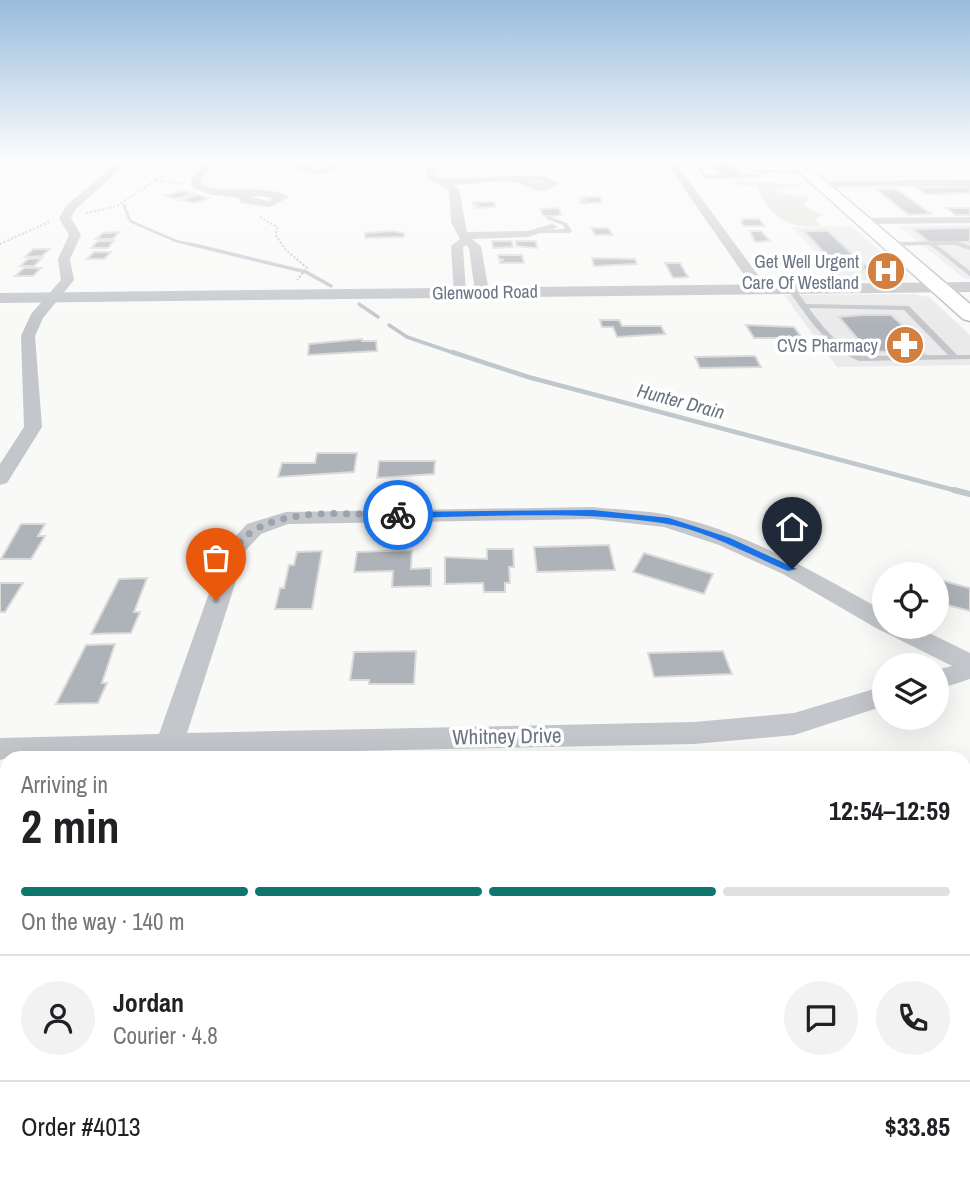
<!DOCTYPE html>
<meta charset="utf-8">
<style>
body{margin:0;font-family:"Archivo Narrow",sans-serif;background:#f2f2f2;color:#202124;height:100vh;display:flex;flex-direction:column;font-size:26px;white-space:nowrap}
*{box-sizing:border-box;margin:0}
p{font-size:23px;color:#757577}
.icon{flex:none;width:38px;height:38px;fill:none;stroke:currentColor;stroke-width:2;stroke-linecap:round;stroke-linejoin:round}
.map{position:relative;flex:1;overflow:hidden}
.drawer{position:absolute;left:0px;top:751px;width:971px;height:436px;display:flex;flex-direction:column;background:#fff;border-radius:21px 21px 0 0;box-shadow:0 7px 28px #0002}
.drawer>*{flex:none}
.controls{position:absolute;left:872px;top:562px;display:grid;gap:14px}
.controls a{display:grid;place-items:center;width:77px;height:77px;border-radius:50%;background:#fff;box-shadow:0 7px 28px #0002;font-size:35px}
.pin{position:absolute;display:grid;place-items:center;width:60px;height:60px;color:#fff;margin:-72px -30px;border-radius:50% 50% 50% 0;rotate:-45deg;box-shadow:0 0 7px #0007}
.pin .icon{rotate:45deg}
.courier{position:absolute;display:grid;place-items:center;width:70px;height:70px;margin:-35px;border:5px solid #1a73e8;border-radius:50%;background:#fff;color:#222;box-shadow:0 2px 9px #0007}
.head em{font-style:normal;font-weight:800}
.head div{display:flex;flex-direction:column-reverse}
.head{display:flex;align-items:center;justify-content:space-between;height:119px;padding:0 21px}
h1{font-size:46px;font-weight:800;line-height:52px}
.bar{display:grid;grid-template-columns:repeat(4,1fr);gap:10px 7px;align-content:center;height:84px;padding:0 21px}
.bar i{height:9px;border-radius:5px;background:#e0e0e0}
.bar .active{background:#0f766e}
.bar p{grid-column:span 4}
.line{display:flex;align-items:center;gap:18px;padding:0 21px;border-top:2px solid #e0e0e0}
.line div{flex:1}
.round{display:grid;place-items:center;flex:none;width:74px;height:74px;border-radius:37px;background:#f2f2f2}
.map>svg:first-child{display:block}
.built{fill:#eaeaeb}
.green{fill:#dae0d9}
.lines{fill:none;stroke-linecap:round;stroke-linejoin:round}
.stream-far3{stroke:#c0c7cd;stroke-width:2.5}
.stream-far2{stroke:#c0c7cd;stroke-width:3.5}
.stream-far1{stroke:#c0c7cd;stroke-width:4.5}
.stream{stroke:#c0c7cd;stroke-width:6}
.building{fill:#aeb2b9;stroke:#dbdbda;stroke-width:2}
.secondary-casing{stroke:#b8bbc0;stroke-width:3}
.path{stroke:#bdbfc2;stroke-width:2;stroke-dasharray:2 2;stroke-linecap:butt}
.service{fill:#c3c6ca;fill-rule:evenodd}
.minor{fill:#c3c6ca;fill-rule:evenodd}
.tertiary{fill:#c3c6ca;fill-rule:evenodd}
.secondary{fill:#fff;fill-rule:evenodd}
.route{fill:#1a73e8}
.done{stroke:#9da3ad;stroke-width:7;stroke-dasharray:0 12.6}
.labels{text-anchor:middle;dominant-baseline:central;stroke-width:7;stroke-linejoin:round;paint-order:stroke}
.far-poi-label{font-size:18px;fill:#6c7585;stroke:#fff;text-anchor:end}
.far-street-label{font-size:18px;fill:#6c7585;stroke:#fff}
.far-water-label{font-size:19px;font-style:italic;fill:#677480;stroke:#fff}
.street-label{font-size:21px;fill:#6c7585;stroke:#fff}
</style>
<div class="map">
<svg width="970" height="1186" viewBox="0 0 970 1186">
<rect width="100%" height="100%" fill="#f9f9f8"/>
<g class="built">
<polygon points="970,225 970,279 965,279 899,226"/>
<polygon points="851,226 907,275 905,280 843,281 792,227"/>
<polygon points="913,294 929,297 970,335 970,365 837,367 784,295"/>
</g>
<path class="green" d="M736 181 798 184 801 187 773 189 781 193 807 197 809 200 803 205 822 215 814 219 821 225C787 230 769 215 756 186L736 185 733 183Z"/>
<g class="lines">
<polyline class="stream-far3" points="124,205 130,221 176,241 197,246"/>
<g class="stream-far2">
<polyline points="190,244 306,272 331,286"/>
<polyline points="359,304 378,317"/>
<polyline points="389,325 407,337 457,354"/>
</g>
<polyline class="stream-far1" points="452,352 528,377 961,492"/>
<polyline class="stream" points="954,490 970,494"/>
</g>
<g class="building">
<polygon points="709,161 730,161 744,176 723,176"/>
<polygon points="970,187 970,193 926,194 917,188"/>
<polygon points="876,189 896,189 931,214 909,215"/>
<polygon points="184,191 194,194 174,199 166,195"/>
<polygon points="197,195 209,198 194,203 181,200"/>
<polygon points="580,197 600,197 602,203 581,203 580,200 585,200"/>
<polygon points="472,202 494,202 495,207 475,208 478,205 473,205"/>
<polygon points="559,208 561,215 553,216 543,216 541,209"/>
<polygon points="946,208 970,208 970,215 956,215"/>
<polygon points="744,219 759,219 764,226 744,226 741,222"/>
<polygon points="591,228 608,228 613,235 595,235"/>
<polygon points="970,228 970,242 929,242 913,229"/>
<polygon points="392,231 404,233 404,237 365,238 365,233"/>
<polygon points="750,231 761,231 770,241 755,242"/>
<polygon points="804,231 828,231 855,257 829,258"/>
<polygon points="119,232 113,239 96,239 103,233"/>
<polygon points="98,241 114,241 108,248 91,248"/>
<polygon points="492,241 512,241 513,247 493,248"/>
<polygon points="516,241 536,241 537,248 516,246"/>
<polygon points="33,249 50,249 42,256 25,257"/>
<polygon points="94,252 111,252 104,259 87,259"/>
<polygon points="498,255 522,255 524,263 500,263 500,260 504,260 499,259"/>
<polygon points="42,258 34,266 20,266 28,259"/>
<polygon points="592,258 635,259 637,264 594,266"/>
<polygon points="785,259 791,267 773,267 767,260"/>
<polygon points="857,260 867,270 852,270 843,261"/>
<polygon points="665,263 680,263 688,277 673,278"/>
<polygon points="861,265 882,265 890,273 869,273"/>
<polygon points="24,268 41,268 33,276 15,276"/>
<polygon points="862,315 891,315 903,326 898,327 927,356 916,356 912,351 869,352 839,317"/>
<polygon points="600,320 619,320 622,326 661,326 665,334 617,337 613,327 602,327"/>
<polygon points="746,325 794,327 802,338 754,338"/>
<polygon points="362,339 362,341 376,341 377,351 308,355 309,344"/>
<polygon points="745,356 755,356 761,367 700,368 695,357"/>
<polygon points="317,453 357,453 354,472 278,477 282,463 315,463"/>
<polygon points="379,461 435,461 434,474 377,478"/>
<polygon points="21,524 45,524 38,536 45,536 31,559 1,559"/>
<polygon points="609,545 615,570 537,572 534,547"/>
<polygon points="487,549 513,549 514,567 509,567 510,583 505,583 505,592 484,592 483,583 445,584 445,557 487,559"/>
<polygon points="412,550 411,569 431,568 431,586 392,587 393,571 354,572 357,552"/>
<polygon points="322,551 312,609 275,609 280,588 284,588 289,565 294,565 297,552"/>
<polygon points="644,553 713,574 704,594 633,572"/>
<polygon points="147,578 134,612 140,612 131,633 91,634 119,579"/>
<polygon points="936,579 970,588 970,611 936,602"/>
<polygon points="0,583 23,583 5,612 0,612"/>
<polygon points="115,644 102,683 107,683 98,703 56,704 86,645"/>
<polygon points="416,651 414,684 369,684 369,680 350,680 354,652"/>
<polygon points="723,651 732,674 654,677 648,653"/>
<polygon points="964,774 970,774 970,816 964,815"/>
<rect x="0" y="836" width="7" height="50"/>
<polygon points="3,1033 7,1033 7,1077 0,1077 0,1041"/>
</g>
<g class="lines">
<g class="secondary-casing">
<polygon id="secondary" points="787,161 802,161 970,304 970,321 963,319"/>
</g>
<g class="path">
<polyline points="156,180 183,184"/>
<polyline points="86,213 117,206 185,161"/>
<polyline points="260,217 277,227 276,236 286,250 307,268 297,280"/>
<polyline points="0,244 51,221"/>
</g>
<g class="service">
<polygon points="691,161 696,161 707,175 752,174 761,172 750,171 737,161 743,161 753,169 809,172 806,174 770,172 752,178 706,179"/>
<polygon points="548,216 567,223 572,231 569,233 531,233 533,230 565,229 563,225 546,219"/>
<polygon points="956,241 970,246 970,250 955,245 937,245 970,271 970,276 930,245 888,246 885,244 888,242"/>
<path d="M788 287H794L806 304 909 306 957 355H970V359L859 361C826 347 808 317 787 289ZM809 308 904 310 948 355 863 356C839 347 824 329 809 308Z"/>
</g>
<g class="minor">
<polygon points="119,161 129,161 75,210 71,218 81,235 70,259 74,280 43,318 35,336 42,427 7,483 0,485 0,464 24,427 21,336 31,314 61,280 58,259 69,235 59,218 66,206"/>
<path d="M208 161H218L201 180V184C228 197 266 182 289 197L270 207 241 203 239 198 208 194 192 187 191 179ZM260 196 273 198 268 201 250 197Z"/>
<path d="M306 161H340L342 167 319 175 298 170V166ZM331 163 332 166 308 168Z"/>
<path d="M425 161H435L436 176 443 179 540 175 559 183C540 200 530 184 514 182 495 180 473 184 453 185L459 189 467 232 527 231 552 224 558 227 528 237 472 239 481 246 489 292 482 296 475 292 469 248 466 245 463 247 466 292 454 295 451 246 460 239 451 222 449 190 428 179ZM539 181 546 183 528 182Z"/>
<polygon points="665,161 674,161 766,286 766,292 756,292"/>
<polygon points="970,161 970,165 797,167 792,164 797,161"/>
<polygon points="970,180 970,186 820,187 815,184 820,181"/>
<polygon points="970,217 970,223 861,224 855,221 861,218"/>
<path d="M593 507C618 510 644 510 668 515 745 531 816 573 884 611V626H915L970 653V679L936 690V670L952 666 876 628 783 574 719 545 664 527 593 519 288 524 261 534 246 550 187 733 694 722 794 713 884 686V706L794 735 694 744 7 758 0 760V738L159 734 225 548 247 524 286 512Z"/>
<polygon points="964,1150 970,1150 970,1186 953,1186 948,1180 964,1180"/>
<polygon points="456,1180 693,1180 690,1186 453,1186"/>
</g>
<polygon class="tertiary" points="970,282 970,292 0,303 0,293"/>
<use href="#secondary" class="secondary"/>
</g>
<linearGradient id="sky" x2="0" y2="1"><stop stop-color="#98bcdd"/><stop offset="0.49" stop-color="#fcfcfc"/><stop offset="1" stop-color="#fcfcfc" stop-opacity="0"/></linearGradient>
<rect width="970" height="327" fill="url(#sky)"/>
<path class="route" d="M593 510 669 518 730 538 797 569 788 571C748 554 705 530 662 523 576 510 485 517 398 518L393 515 398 512Z"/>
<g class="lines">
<path class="done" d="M216 600C222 583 226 564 235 549 264 503 351 515 398 515"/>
</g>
<defs>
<g id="hospital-disc" transform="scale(2.0125)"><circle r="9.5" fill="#d27f3f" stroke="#fff"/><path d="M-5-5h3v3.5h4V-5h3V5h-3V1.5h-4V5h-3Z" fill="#fff"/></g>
<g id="pharmacy-disc" transform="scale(2.0125)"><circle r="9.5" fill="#d27f3f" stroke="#fff"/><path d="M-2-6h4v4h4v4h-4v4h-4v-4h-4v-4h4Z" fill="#fff"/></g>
</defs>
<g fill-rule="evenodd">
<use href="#hospital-disc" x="886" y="271"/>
<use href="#pharmacy-disc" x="905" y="345"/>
</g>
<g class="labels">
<g class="far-poi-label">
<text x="859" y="261">Get Well Urgent<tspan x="859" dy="21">Care Of Westland</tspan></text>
<text x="878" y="345">CVS Pharmacy</text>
</g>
<g class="far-street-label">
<text transform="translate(485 292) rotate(-1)">Glenwood Road</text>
</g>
<g class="far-water-label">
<text transform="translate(681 401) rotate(15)">Hunter Drain</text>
</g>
<g class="street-label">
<text transform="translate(507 736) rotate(-1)">Whitney Drive</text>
</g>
</g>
</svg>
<div class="controls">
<a><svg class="icon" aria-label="locate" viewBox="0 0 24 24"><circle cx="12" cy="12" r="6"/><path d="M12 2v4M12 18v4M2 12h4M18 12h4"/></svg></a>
<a><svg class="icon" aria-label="layers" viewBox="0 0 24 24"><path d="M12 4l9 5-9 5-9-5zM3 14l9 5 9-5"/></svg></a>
</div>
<div class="pin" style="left:216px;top:600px;background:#ea580c"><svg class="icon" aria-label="bag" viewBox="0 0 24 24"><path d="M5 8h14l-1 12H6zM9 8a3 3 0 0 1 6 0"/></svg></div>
<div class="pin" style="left:792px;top:569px;background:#1f2937"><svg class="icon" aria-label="home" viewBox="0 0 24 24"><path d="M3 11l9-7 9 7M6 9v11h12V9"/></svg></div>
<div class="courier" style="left:398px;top:515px"><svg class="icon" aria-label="bike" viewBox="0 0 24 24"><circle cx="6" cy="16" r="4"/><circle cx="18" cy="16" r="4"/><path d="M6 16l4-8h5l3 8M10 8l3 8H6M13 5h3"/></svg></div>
<section class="drawer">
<div class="head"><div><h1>2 min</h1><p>Arriving in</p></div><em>12:54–12:59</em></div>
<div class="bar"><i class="active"></i><i class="active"></i><i class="active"></i><i></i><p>On the way · 140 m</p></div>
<div class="line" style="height:126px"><a class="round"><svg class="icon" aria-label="person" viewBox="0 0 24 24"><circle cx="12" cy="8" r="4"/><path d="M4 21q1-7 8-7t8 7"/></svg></a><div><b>Jordan</b><p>Courier · 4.8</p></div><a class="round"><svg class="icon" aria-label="chat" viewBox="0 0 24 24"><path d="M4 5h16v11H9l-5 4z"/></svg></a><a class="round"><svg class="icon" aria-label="phone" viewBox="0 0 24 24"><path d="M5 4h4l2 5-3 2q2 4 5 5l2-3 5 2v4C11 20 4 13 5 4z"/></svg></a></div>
<div class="line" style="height:91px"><div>Order #4013</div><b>$33.85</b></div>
</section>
</div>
